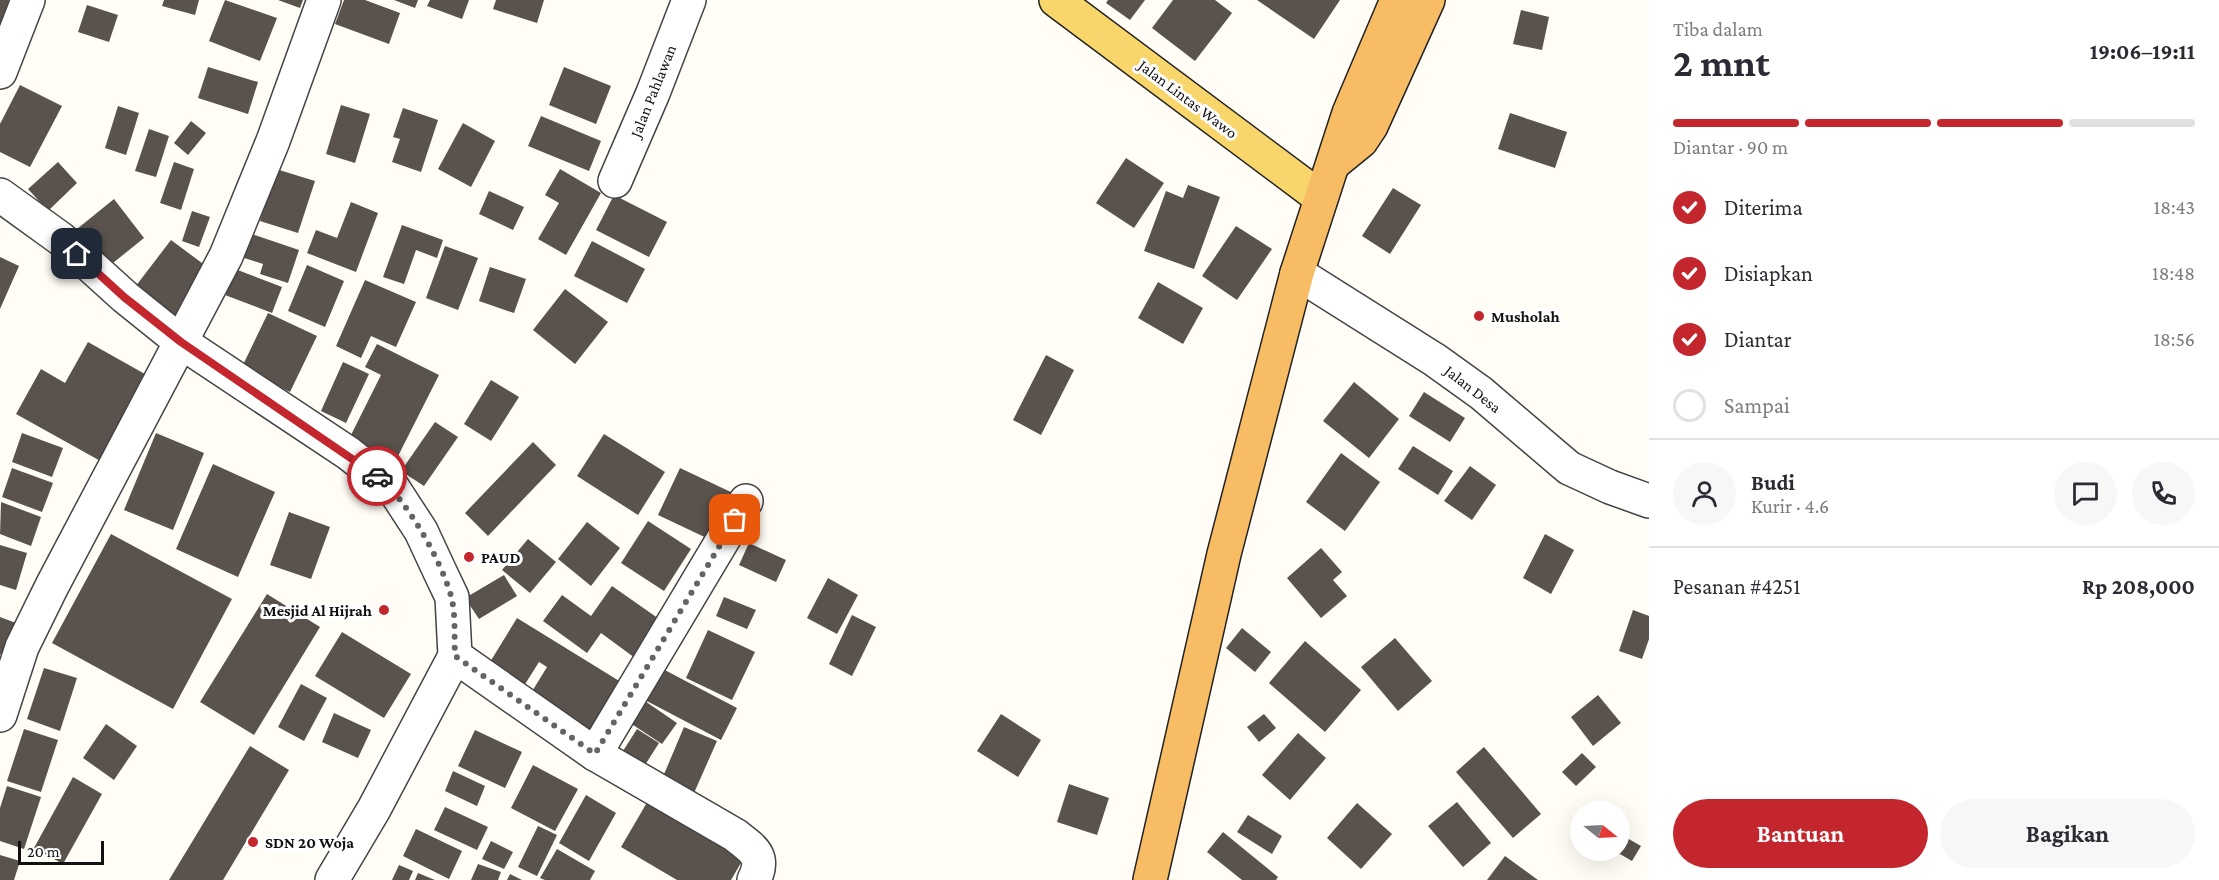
<!DOCTYPE html>
<html lang="id">
<meta charset="utf-8">
<style>
body{margin:0;font-family:"Crimson Pro",serif;background:#f7f7f7;color:#2b2b33;height:100vh;display:flex;flex-direction:column;font-size:22px;white-space:nowrap}
*{box-sizing:border-box;margin:0}
p{font-size:20px;color:#7c7c81}
.icon{flex:none;width:33px;height:33px;fill:none;stroke:currentColor;stroke-width:2;stroke-linecap:round;stroke-linejoin:round}
.map{position:relative;flex:1;overflow:hidden}
.details{display:flex;flex-direction:column;background:#fff;width:570px}
.details>*{flex:none}
.needle{width:39px;rotate:108deg}
.controls{position:absolute;left:1570px;top:801px;display:grid;gap:12px}
.controls a{display:grid;place-items:center;width:60px;height:60px;border-radius:50%;background:#fff;box-shadow:0 6px 24px #0002;font-size:30px}
.scale{position:absolute;left:18px;bottom:15px;width:86px;box-sizing:border-box;padding-left:6px;border:3px solid #111;border-top:0;font-size:16px;line-height:21px;white-space:nowrap;color:#111;-webkit-text-stroke:4px #fff;paint-order:stroke}
.pin{position:absolute;display:grid;place-items:center;width:51px;height:51px;color:#fff;margin:-26px;border-radius:12px;box-shadow:0 3px 9px #0006}
.courier{position:absolute;display:grid;place-items:center;width:60px;height:60px;margin:-30px;border:4px solid #c4262e;border-radius:50%;background:#fff;color:#222;box-shadow:0 2px 8px #0007}
.head em{font-style:normal;font-weight:700}
.head div{display:flex;flex-direction:column-reverse}
.head{display:flex;align-items:center;justify-content:space-between;height:102px;padding:0 24px}
h1{font-size:39px;font-weight:700;line-height:45px}
.bar{display:grid;grid-template-columns:repeat(4,1fr);gap:9px 6px;align-content:center;height:72px;padding:0 24px}
.bar i{height:8px;border-radius:4px;background:#e1e1e2}
.bar .current{background:#c4262e}
.bar p{grid-column:span 4}
.line{display:flex;align-items:center;gap:15px;padding:0 24px;border-top:2px solid #e1e1e2}
.line div{flex:1}
.round{display:grid;place-items:center;flex:none;width:63px;height:63px;border-radius:32px;background:#f7f7f7}
ol{padding:0 24px;list-style:none}
li{display:flex;align-items:center;gap:18px;height:66px}
li p{margin-inline-start:auto}
li .icon{padding:6px;border-radius:50%;background:#c4262e;color:#fff;stroke-width:4}
li:last-child{color:#7c7c81}
li i{width:33px;height:33px;border:3px solid #e1e1e2;border-radius:50%}
.primary-button{display:flex;gap:12px;margin-top:auto;padding:12px 24px}
.primary-button a{flex:1;height:69px;border-radius:36px;background:#c4262e;color:#fff;font-size:24px;font-weight:700;line-height:69px;text-align:center}
.primary-button a+a{background:#f7f7f7;color:#2b2b33}
main{display:flex;flex:1;min-height:0}
.map>svg:first-child{display:block}
.building{fill:#5a524d}
.lines{fill:none;stroke-linecap:round;stroke-linejoin:round}
.minor-casing{stroke:#444;stroke-width:36}
.tertiary-casing{stroke:#444;stroke-width:36}
.primary-casing{stroke:#222;stroke-width:36}
.trunk-casing{stroke:#222;stroke-width:36}
.minor{stroke:#fff;stroke-width:33}
.tertiary{stroke:#fff;stroke-width:33}
.primary{stroke:#f9d66b;stroke-width:33}
.trunk{stroke:#f7bc64;stroke-width:33}
.done{stroke:#646461;stroke-width:6;stroke-dasharray:0 10.8}
.route{stroke:#c4262e;stroke-width:8}
.poi-dot{fill:#c4262e;stroke:#fff;stroke-width:2}
.labels{text-anchor:middle;dominant-baseline:central;stroke-width:6;stroke-linejoin:round;paint-order:stroke}
.street-label{font-size:16px;fill:#111;stroke:#fff}
.poi-label{font-size:16px;font-weight:bold;fill:#111;stroke:#fff;text-anchor:start}
</style>
<main>
<div class="map">
<svg width="1649" height="880" viewBox="0 0 1649 880">
<rect width="100%" height="100%" fill="#fffdf5"/>
<g class="building">
<polygon points="0,0 9,0 1,28 0,28"/>
<polygon points="164,0 199,0 195,15 162,6"/>
<polygon points="225,0 277,18 260,61 209,41"/>
<polygon points="278,0 303,0 300,8"/>
<polygon points="344,0 365,0 400,13 389,44 335,24"/>
<polygon points="394,0 418,0 415,8"/>
<polygon points="430,0 469,0 462,19 427,6"/>
<polygon points="496,0 544,0 537,23 493,9"/>
<polygon points="1108,0 1145,0 1130,20 1106,3"/>
<polygon points="1173,0 1215,0 1232,13 1195,61 1152,28"/>
<polygon points="1257,0 1340,0 1314,39"/>
<polygon points="87,5 118,15 109,42 78,32"/>
<polygon points="1521,10 1549,17 1542,50 1513,44"/>
<polygon points="208,67 258,82 248,114 198,98"/>
<polygon points="564,67 611,86 596,124 549,105"/>
<polygon points="20,85 62,106 30,167 0,152 0,124"/>
<polygon points="341,105 370,114 355,163 326,154"/>
<polygon points="118,106 139,113 126,155 105,148"/>
<polygon points="403,108 438,120 421,172 392,162 400,139 393,137"/>
<polygon points="1510,113 1567,132 1555,168 1498,149"/>
<polygon points="541,116 601,141 589,171 528,146"/>
<polygon points="191,121 206,133 188,155 174,143"/>
<polygon points="463,123 495,141 471,187 438,169"/>
<polygon points="149,129 169,136 156,177 135,171"/>
<polygon points="1126,158 1164,183 1134,228 1096,203"/>
<polygon points="58,162 77,183 48,211 28,189"/>
<polygon points="174,162 194,169 181,210 160,203"/>
<polygon points="276,169 315,181 298,233 260,221"/>
<polygon points="560,169 601,193 566,255 538,239 559,203 545,195"/>
<polygon points="1188,185 1220,197 1194,269 1144,251 1166,191 1183,198"/>
<polygon points="1393,188 1421,205 1390,254 1362,236"/>
<polygon points="489,191 524,207 513,230 479,214"/>
<polygon points="614,195 667,222 649,257 596,230"/>
<polygon points="114,199 144,238 108,267 77,229"/>
<polygon points="351,202 378,213 356,272 307,253 316,230 337,238"/>
<polygon points="192,211 210,217 199,247 182,241"/>
<polygon points="402,225 443,240 437,258 416,250 404,284 383,277"/>
<polygon points="1236,226 1272,249 1237,300 1202,276"/>
<polygon points="246,232 299,250 288,283 260,274 263,264 238,256"/>
<polygon points="171,240 214,272 175,324 132,291"/>
<polygon points="592,241 645,269 627,303 574,276"/>
<polygon points="445,246 478,258 458,310 426,298"/>
<polygon points="0,257 19,266 0,309"/>
<polygon points="307,265 344,281 325,327 288,311"/>
<polygon points="490,267 526,279 514,313 479,301"/>
<polygon points="235,269 282,287 272,313 225,295"/>
<polygon points="365,280 416,302 396,347 371,336 361,358 336,346"/>
<polygon points="1158,282 1203,308 1183,344 1138,318"/>
<polygon points="565,289 608,322 575,364 533,330"/>
<polygon points="268,313 317,336 290,392 241,369"/>
<polygon points="88,342 152,378 104,463 16,414 41,369 65,383"/>
<polygon points="377,344 439,375 393,466 347,443 381,375 365,367"/>
<polygon points="1046,355 1074,370 1041,435 1013,420"/>
<polygon points="343,362 369,374 346,423 321,411"/>
<polygon points="491,380 519,397 491,441 464,424"/>
<polygon points="1354,382 1399,419 1369,458 1323,421"/>
<polygon points="1424,392 1465,418 1450,442 1409,416"/>
<polygon points="435,422 458,437 424,486 401,471"/>
<polygon points="22,433 63,448 52,477 12,462"/>
<polygon points="156,433 204,453 173,530 124,510"/>
<polygon points="604,434 665,472 638,515 577,476"/>
<polygon points="533,442 556,465 488,536 465,513"/>
<polygon points="1413,446 1453,471 1438,495 1398,469"/>
<polygon points="1341,453 1380,482 1345,531 1306,502"/>
<polygon points="213,464 275,492 238,577 176,549"/>
<polygon points="1470,466 1496,485 1472,520 1444,501"/>
<polygon points="12,468 53,483 42,512 2,497"/>
<polygon points="680,468 735,494 713,541 658,515"/>
<polygon points="1,502 41,517 31,546 0,534"/>
<polygon points="289,512 330,527 311,579 270,565"/>
<polygon points="648,521 691,549 664,591 621,563"/>
<polygon points="587,522 620,548 591,586 558,559"/>
<polygon points="111,534 232,599 173,709 52,643"/>
<polygon points="1545,534 1574,550 1551,594 1523,578"/>
<polygon points="528,539 556,562 530,593 502,570"/>
<polygon points="749,543 786,560 776,582 739,565"/>
<polygon points="0,545 27,553 16,590 0,585"/>
<polygon points="1321,548 1342,572 1333,580 1347,596 1321,618 1287,578"/>
<polygon points="504,575 517,596 479,619 465,598"/>
<polygon points="828,578 858,595 837,634 807,618"/>
<polygon points="612,586 662,621 635,658 601,633 587,653 543,621 562,595 591,616"/>
<polygon points="267,594 320,627 254,735 200,702"/>
<polygon points="724,597 756,610 747,629 716,616"/>
<polygon points="1633,610 1649,616 1649,639 1642,659 1619,651"/>
<polygon points="852,615 876,627 852,676 829,664"/>
<polygon points="0,617 16,623 4,656 0,654"/>
<polygon points="517,618 629,687 597,740 528,698 547,667 539,662 522,689 487,667"/>
<polygon points="1242,628 1271,652 1255,672 1226,648"/>
<polygon points="708,630 755,652 732,700 686,678"/>
<polygon points="342,632 411,674 384,718 315,676"/>
<polygon points="1395,638 1432,681 1398,711 1361,667"/>
<polygon points="1305,641 1361,690 1325,732 1269,683"/>
<polygon points="659,667 737,708 721,740 643,699"/>
<polygon points="44,668 77,678 60,731 27,719"/>
<polygon points="301,684 327,698 304,741 278,727"/>
<polygon points="1598,695 1621,723 1593,746 1571,717"/>
<polygon points="639,697 677,723 662,744 624,719"/>
<polygon points="334,713 371,730 358,758 322,742"/>
<polygon points="1001,714 1041,740 1018,777 977,751"/>
<polygon points="1264,714 1276,728 1259,742 1247,727"/>
<polygon points="106,724 137,746 114,780 83,758"/>
<polygon points="684,727 717,741 694,793 662,779"/>
<polygon points="24,729 58,740 41,792 7,781"/>
<polygon points="637,729 659,743 638,776 616,762"/>
<polygon points="475,730 522,752 505,788 458,766"/>
<polygon points="1298,733 1326,758 1290,800 1262,775"/>
<polygon points="250,746 289,770 223,880 169,880"/>
<polygon points="1484,747 1541,814 1513,838 1456,772"/>
<polygon points="1582,753 1596,767 1576,786 1562,772"/>
<polygon points="533,765 578,789 555,831 511,808"/>
<polygon points="453,771 485,786 477,806 445,791"/>
<polygon points="73,777 102,794 63,864 34,848"/>
<polygon points="1069,784 1109,798 1097,835 1057,822"/>
<polygon points="7,786 41,797 24,849 0,841 0,808"/>
<polygon points="586,795 616,813 589,861 559,843"/>
<polygon points="649,799 745,856 731,880 677,880 621,847"/>
<polygon points="1457,802 1491,843 1463,867 1428,826"/>
<polygon points="1357,803 1392,834 1361,869 1327,838"/>
<polygon points="445,807 488,827 477,850 434,830"/>
<polygon points="1248,815 1282,836 1272,854 1237,832"/>
<polygon points="538,826 557,835 537,876 518,867"/>
<polygon points="416,829 462,851 449,879 403,856"/>
<polygon points="1223,832 1278,877 1276,880 1242,880 1207,852"/>
<polygon points="1620,834 1641,846 1632,861 1613,850 1620,850"/>
<polygon points="491,841 513,852 504,869 482,859"/>
<polygon points="557,849 595,871 590,880 545,880 540,878"/>
<polygon points="0,855 20,861 14,880 0,880"/>
<polygon points="1505,856 1538,880 1487,880"/>
<polygon points="478,864 501,872 498,880 471,880"/>
<polygon points="399,865 413,871 409,880 392,880"/>
<polygon points="418,873 435,880 415,880"/>
<polygon points="510,874 522,880 507,880"/>
</g>
<g class="lines">
<g class="minor-casing">
<g id="minor">
<polyline points="0,72 28,0"/>
<polyline points="615,181 653,93 689,0"/>
<polyline points="1297,273 1435,360 1481,393 1569,468 1610,487 1649,501"/>
<path d="M455 656 595 754 735 835C753 849 766 856 754 880"/>
<polyline points="0,715 22,647 52,586 226,256 273,141 324,0"/>
<polyline points="595,754 746,501"/>
</g>
</g>
<g class="tertiary-casing">
<polyline id="tertiary" points="0,195 61,239 125,297 181,342 348,453 393,488 421,531 441,574 452,597 455,656 374,809 332,880"/>
</g>
<g class="primary-casing">
<polyline id="primary" points="1056,0 1321,198"/>
</g>
<g class="trunk-casing">
<g id="trunk">
<polyline points="1334,163 1361,141 1371,126 1428,0"/>
<polyline points="1150,880 1224,554 1297,273 1349,113 1397,0"/>
</g>
</g>
<use href="#minor" class="minor"/>
<use href="#tertiary" class="tertiary"/>
<use href="#primary" class="primary"/>
<use href="#trunk" class="trunk"/>
</g>
<g class="lines">
<path class="done" d="M377 476C406 498 441 560 451 596 456 614 454 637 455 656L595 754 735 520"/>
<polyline class="route" points="77,254 124,297 181,342 377,476"/>
</g>
<g class="poi-dot">
<circle cx="1479" cy="316" r="6"/>
<circle cx="469" cy="557" r="6"/>
<circle cx="384" cy="610" r="6"/>
<circle cx="253" cy="842" r="6"/>
</g>
<g class="labels">
<g class="street-label">
<text transform="translate(653 91) rotate(-68)">Jalan Pahlawan</text>
<text transform="translate(1188 99) rotate(37)">Jalan Lintas Wawo</text>
<text transform="translate(1473 389) rotate(38)">Jalan Desa</text>
</g>
<g class="poi-label">
<text x="1491" y="316">Musholah</text>
<text x="481" y="557">PAUD</text>
<text x="372" y="610" text-anchor="end">Mesjid Al Hijrah</text>
<text x="265" y="842">SDN 20 Woja</text>
</g>
</g>
</svg>
<div class="controls">
<a><svg class="needle" viewBox="-14 -14 28 28"><path d="M0-13l5 13h-10z" fill="#e53935"/><path d="M0 13l5-13h-10z" fill="#7c7c81"/></svg></a>
</div>
<div class="scale">20 m</div>
<div class="pin" style="left:735px;top:520px;background:#ea580c"><svg class="icon" aria-label="bag" viewBox="0 0 24 24"><path d="M5 8h14l-1 12H6zM9 8a3 3 0 0 1 6 0"/></svg></div>
<div class="pin" style="left:77px;top:254px;background:#1f2937"><svg class="icon" aria-label="home" viewBox="0 0 24 24"><path d="M3 11l9-7 9 7M6 9v11h12V9"/></svg></div>
<div class="courier" style="left:377px;top:476px"><svg class="icon" aria-label="car" viewBox="0 0 24 24"><path d="M5 17H2v-5l4-1 3-4h7l3 4 3 1v5h-3M9 17h6M6 11h13"/><circle cx="7" cy="17" r="2"/><circle cx="17" cy="17" r="2"/></svg></div>
</div>
<section class="details">
<div class="head"><div><h1>2 mnt</h1><p>Tiba dalam</p></div><em>19:06–19:11</em></div>
<div class="bar"><i class="current"></i><i class="current"></i><i class="current"></i><i></i><p>Diantar · 90 m</p></div>
<ol>
<li><svg class="icon" aria-label="check" viewBox="0 0 24 24"><path d="M5 12l5 5 9-10"/></svg>Diterima<p>18:43</p></li>
<li><svg class="icon" aria-label="check" viewBox="0 0 24 24"><path d="M5 12l5 5 9-10"/></svg>Disiapkan<p>18:48</p></li>
<li><svg class="icon" aria-label="check" viewBox="0 0 24 24"><path d="M5 12l5 5 9-10"/></svg>Diantar<p>18:56</p></li>
<li><i></i>Sampai</li>
</ol>
<div class="line" style="height:108px"><a class="round"><svg class="icon" aria-label="person" viewBox="0 0 24 24"><circle cx="12" cy="8" r="4"/><path d="M4 21q1-7 8-7t8 7"/></svg></a><div><b>Budi</b><p>Kurir · 4.6</p></div><a class="round"><svg class="icon" aria-label="chat" viewBox="0 0 24 24"><path d="M4 5h16v11H9l-5 4z"/></svg></a><a class="round"><svg class="icon" aria-label="phone" viewBox="0 0 24 24"><path d="M5 4h4l2 5-3 2q2 4 5 5l2-3 5 2v4C11 20 4 13 5 4z"/></svg></a></div>
<div class="line" style="height:78px"><div>Pesanan #4251</div><b>Rp 208,000</b></div>
<div class="primary-button"><a>Bantuan</a><a>Bagikan</a></div>
</section>
</main>
